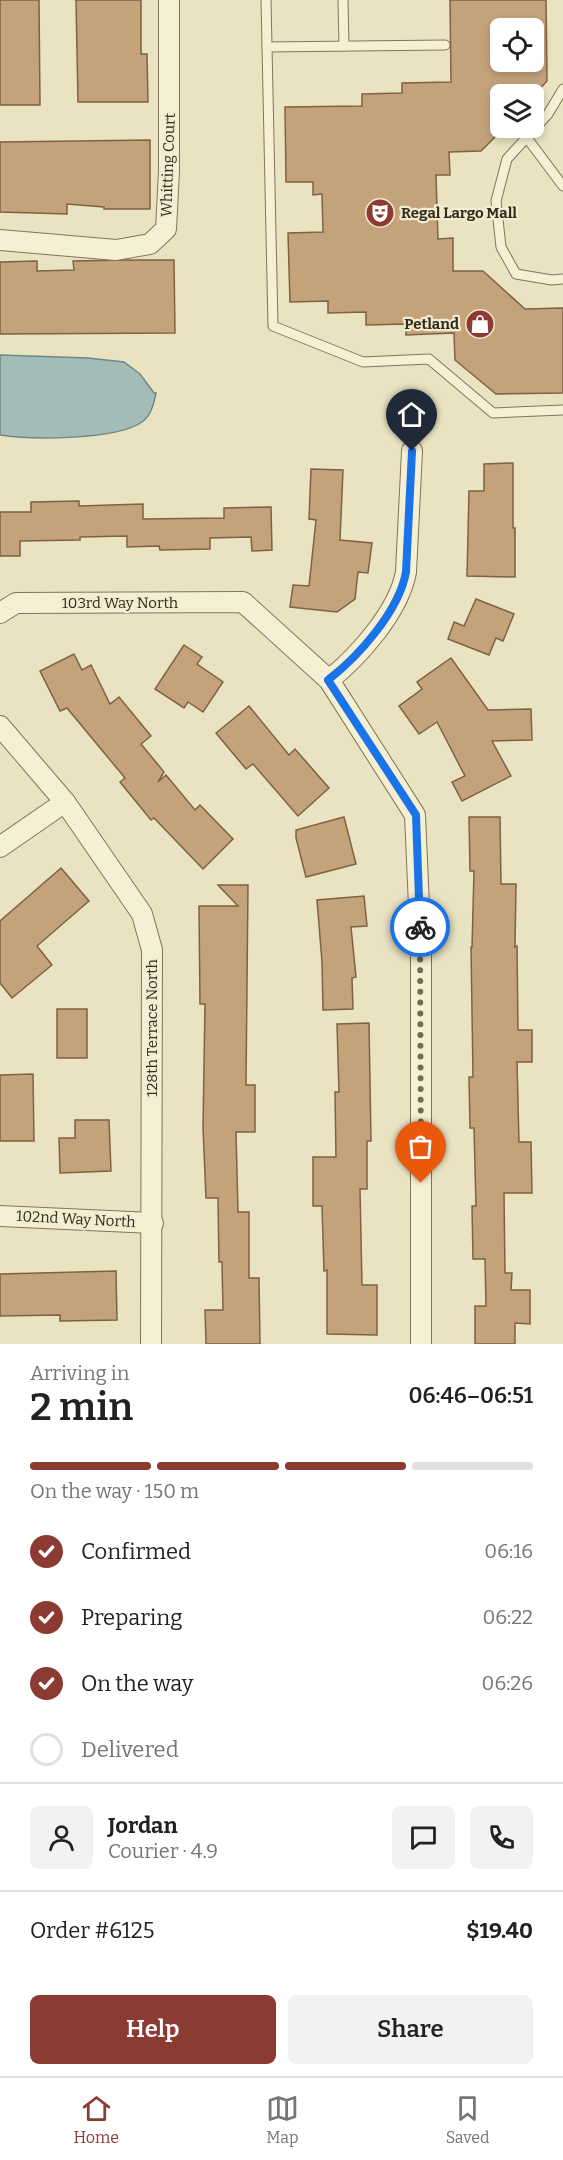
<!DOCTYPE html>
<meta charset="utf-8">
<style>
body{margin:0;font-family:Bitter,serif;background:#f2f2f2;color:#222;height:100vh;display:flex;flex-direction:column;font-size:22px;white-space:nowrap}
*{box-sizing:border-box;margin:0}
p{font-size:20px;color:#767676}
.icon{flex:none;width:33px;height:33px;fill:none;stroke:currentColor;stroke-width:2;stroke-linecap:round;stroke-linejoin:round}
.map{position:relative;height:1344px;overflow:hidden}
.side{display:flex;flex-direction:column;background:#fff;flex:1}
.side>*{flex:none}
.tools{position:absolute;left:490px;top:18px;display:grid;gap:12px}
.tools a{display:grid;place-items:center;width:54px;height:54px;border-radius:9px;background:#fff;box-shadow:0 3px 9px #0003;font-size:30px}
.pin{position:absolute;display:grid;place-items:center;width:51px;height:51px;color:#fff;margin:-62px -26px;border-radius:50% 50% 50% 0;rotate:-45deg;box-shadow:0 0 6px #0007}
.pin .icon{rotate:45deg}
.courier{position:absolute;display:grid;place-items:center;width:60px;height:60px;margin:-30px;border:4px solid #1a73e8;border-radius:50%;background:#fff;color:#222;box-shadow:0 2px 8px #0007}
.headline em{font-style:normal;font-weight:600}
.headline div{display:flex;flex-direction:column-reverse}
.headline{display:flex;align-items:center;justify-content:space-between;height:102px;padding:0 30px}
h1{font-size:39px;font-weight:600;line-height:45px}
.bar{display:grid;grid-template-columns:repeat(4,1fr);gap:9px 6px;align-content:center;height:72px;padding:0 30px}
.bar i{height:8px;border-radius:4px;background:#e0e0e0}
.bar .on{background:#8b3b31}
.bar p{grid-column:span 4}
.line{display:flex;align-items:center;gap:15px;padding:0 30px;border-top:2px solid #e0e0e0}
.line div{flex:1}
.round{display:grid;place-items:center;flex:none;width:63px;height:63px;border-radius:9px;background:#f2f2f2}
ol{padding:0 30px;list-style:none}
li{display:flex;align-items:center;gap:18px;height:66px}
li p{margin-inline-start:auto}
li .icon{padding:6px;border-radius:50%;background:#8b3b31;color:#fff;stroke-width:4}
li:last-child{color:#767676}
li i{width:33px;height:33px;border:3px solid #e0e0e0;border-radius:50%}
.cta{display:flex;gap:12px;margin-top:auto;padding:12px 30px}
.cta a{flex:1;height:69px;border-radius:9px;background:#8b3b31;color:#fff;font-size:24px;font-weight:600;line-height:69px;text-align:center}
.cta a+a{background:#f2f2f2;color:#222}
.tab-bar{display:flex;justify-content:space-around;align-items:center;height:84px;border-top:2px solid #e0e0e0;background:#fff;font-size:16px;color:#767676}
.tab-bar a{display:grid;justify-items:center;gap:3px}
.tab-bar .on{color:#8b3b31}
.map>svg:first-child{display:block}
.water{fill:#a4bcb8;stroke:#6c8986;stroke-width:1.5}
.building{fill:#c4a37b;stroke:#7e6243;stroke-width:1.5;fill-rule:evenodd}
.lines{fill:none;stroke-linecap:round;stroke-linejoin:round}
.lane-casing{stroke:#82745b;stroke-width:11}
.street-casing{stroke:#82745b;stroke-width:22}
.lane{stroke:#f5efd4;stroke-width:9}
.street{stroke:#f5efd4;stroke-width:20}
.done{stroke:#736b57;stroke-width:6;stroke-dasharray:0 10.8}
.route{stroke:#1a73e8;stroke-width:8}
.labels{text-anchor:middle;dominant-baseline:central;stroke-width:4.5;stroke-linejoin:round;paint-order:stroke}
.street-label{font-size:15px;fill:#332b1e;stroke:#f2ecd1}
.poi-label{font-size:15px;font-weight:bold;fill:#332b1e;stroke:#f2ecd1;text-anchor:start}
</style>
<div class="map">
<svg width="563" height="1344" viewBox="0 0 563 1344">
<rect width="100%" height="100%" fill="#e9e3c2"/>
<path class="water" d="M0 355 88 358 124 362 140 374 154 393H156C154 403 151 416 142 422 117 440 31 440 0 435Z"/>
<g class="building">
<polygon points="0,0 39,0 40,105 0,105"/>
<polygon points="76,0 141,0 141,54 147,54 148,102 78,102"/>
<path d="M450 0H546L547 81 534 95 501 94V128H504L481 151 449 152 450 175H436L438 239 453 238V271H483L525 309 563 308V393L496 394 455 360 454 333 406 335V324L366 325V312L328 313V301L290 302 288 233 323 232 322 194 313 195V182H286L285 107 362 106V94L402 93V83L451 82ZM501 28H534V62H501Z"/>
<polygon points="150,140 150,209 104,209 104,207 67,204 67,214 0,212 0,142"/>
<polygon points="126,260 174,260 175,333 0,334 0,262 37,261 37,271 74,270 73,261"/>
<polygon points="513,463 513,528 515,528 515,577 467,576 469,491 484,491 484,464"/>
<polygon points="311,469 343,470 340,540 372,543 368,573 358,572 355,599 337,612 290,607 293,585 309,586 316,520 309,519"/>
<polygon points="79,501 79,506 143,504 143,519 224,518 224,508 271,507 272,550 252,551 251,537 210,538 210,549 160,550 159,546 127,547 127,536 80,537 80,540 20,541 20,556 0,556 0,512 31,512 31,502"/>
<polygon points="476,599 514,614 503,641 496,638 489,655 448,639 454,622 464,626"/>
<polygon points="184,645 202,657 197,664 223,682 203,712 188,702 184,708 155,689"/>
<polygon points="74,654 82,670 91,665 110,704 119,697 151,736 141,744 164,772 158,782 166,775 195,810 200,805 233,839 203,869 154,818 151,820 120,782 125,778 67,708 60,711 40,671"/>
<polygon points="451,658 488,710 531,709 532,740 492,741 511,776 462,801 452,782 465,776 437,722 419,734 399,706 422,689 417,682"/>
<polygon points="249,706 289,755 295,749 329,788 298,816 253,764 246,769 216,733"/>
<polygon points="344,817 356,864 306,877 296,838 296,830"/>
<polygon points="469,817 500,817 501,884 516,884 515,947 517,946 518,1030 532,1030 532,1062 517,1062 519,1142 531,1142 532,1193 504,1193 505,1273 512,1273 511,1290 530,1290 530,1324 515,1323 515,1344 475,1344 475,1306 486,1306 485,1259 473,1259 472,1206 476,1206 474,1128 470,1128 469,1077 473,1077 471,947 472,947 474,871 470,871"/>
<polygon points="61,868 89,901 37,946 52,965 12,998 0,983 0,921"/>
<polygon points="218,885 248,885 246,1085 255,1085 255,1132 236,1132 238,1212 249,1212 249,1278 259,1278 260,1344 206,1344 205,1310 223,1310 222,1262 219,1262 218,1198 206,1198 203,1127 205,1004 200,1004 199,906 238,906"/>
<polygon points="364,896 367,926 351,927 356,977 352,978 353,1009 323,1010 322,962 317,900"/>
<rect x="57" y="1009" width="30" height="49"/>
<polygon points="369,1023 371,1141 367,1141 367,1189 360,1189 362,1285 377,1285 377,1335 327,1334 327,1270 324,1271 322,1206 313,1206 313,1157 336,1157 335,1092 339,1092 337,1024"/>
<polygon points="33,1074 34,1141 0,1141 0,1075"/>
<polygon points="75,1120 109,1120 111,1171 60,1173 59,1138 75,1138"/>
<polygon points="116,1271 117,1320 60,1321 60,1315 0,1316 0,1274"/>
</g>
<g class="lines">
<g class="lane-casing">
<g id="lane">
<polyline points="266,0 273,326 363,362 429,359 493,413 563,410"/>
<polyline points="343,0 344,46"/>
<polyline points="267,47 445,45"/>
<polyline points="563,89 548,114 507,159 496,201 501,247 516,274 552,280 563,279"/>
<polyline points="527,138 563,186"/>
</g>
</g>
<g class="street-casing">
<g id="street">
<polyline points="0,240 116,250 150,244 166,229 169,171 169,0"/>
<polyline points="0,613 16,603 243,602 329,680 415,815 421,952 421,1344"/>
<path d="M329 680C359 656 399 611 406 572L412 451"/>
<polyline points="0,726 65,802 142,914 152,950 151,1344"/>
<polyline points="0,847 65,802"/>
<polyline points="0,1216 153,1223"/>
</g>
</g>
<use href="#lane" class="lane"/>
<use href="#street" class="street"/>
</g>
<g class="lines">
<polyline class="done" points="420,927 421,1183"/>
<path class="route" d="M412 451 406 572C399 611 359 656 328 680L416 815 420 927"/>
</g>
<defs>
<g id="theatre-disc" transform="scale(1.5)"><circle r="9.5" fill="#8b3b31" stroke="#f2ecd1"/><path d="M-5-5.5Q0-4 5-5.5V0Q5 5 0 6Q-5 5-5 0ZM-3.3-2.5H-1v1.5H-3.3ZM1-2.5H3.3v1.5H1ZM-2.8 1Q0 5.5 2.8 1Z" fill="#fff"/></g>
<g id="shop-disc" transform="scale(1.5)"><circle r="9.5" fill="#8b3b31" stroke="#f2ecd1"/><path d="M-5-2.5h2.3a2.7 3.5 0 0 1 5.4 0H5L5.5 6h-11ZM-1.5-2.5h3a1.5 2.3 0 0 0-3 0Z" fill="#fff"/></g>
</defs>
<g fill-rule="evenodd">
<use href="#theatre-disc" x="380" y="213"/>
<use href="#shop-disc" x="480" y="324"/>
</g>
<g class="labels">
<g class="street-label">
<text transform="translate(168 165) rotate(-88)">Whitting Court</text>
<text x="120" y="603">103rd Way North</text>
<text transform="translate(152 1028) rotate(-90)">128th Terrace North</text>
<text transform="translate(76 1219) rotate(3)">102nd Way North</text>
</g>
<g class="poi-label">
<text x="401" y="213">Regal Largo Mall</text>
<text x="459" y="324" text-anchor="end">Petland</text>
</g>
</g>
</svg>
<div class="tools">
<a><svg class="icon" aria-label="locate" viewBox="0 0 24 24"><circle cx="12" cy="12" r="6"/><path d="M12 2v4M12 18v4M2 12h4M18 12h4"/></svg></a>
<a><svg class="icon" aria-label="layers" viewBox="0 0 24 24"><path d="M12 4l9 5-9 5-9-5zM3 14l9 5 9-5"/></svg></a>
</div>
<div class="pin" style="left:421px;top:1183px;background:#ea580c"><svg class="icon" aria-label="bag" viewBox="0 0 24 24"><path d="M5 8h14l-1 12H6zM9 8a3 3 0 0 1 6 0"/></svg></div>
<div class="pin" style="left:412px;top:451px;background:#1f2937"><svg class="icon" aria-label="home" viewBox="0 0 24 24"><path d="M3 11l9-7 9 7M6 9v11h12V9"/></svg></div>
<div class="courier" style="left:420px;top:927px"><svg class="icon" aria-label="bike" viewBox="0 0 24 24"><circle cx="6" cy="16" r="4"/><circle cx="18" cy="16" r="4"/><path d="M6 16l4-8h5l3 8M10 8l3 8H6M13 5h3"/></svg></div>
</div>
<section class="side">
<div class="headline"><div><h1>2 min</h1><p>Arriving in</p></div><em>06:46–06:51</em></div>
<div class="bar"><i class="on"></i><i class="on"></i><i class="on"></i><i></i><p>On the way · 150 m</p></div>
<ol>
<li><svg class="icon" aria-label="check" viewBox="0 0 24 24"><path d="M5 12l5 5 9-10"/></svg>Confirmed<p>06:16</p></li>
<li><svg class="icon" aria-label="check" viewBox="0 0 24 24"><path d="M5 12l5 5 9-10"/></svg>Preparing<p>06:22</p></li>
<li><svg class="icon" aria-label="check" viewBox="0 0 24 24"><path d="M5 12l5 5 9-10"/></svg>On the way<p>06:26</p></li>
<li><i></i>Delivered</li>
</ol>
<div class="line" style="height:108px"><a class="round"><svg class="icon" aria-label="person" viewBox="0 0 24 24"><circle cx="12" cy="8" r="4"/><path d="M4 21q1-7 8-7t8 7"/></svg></a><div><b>Jordan</b><p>Courier · 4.9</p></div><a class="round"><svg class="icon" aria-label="chat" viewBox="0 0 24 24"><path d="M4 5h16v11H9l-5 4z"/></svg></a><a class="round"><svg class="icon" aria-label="phone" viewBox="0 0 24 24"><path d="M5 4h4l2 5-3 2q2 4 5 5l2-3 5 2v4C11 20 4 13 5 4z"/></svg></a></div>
<div class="line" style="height:78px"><div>Order #6125</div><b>$19.40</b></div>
<div class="cta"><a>Help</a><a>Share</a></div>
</section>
<nav class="tab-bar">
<a class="on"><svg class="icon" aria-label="home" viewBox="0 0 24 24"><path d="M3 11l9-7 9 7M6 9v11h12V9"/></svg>Home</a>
<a><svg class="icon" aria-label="map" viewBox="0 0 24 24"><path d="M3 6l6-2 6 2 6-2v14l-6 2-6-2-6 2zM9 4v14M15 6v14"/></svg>Map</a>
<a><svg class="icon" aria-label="saved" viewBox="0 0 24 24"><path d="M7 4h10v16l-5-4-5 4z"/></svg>Saved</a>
</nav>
